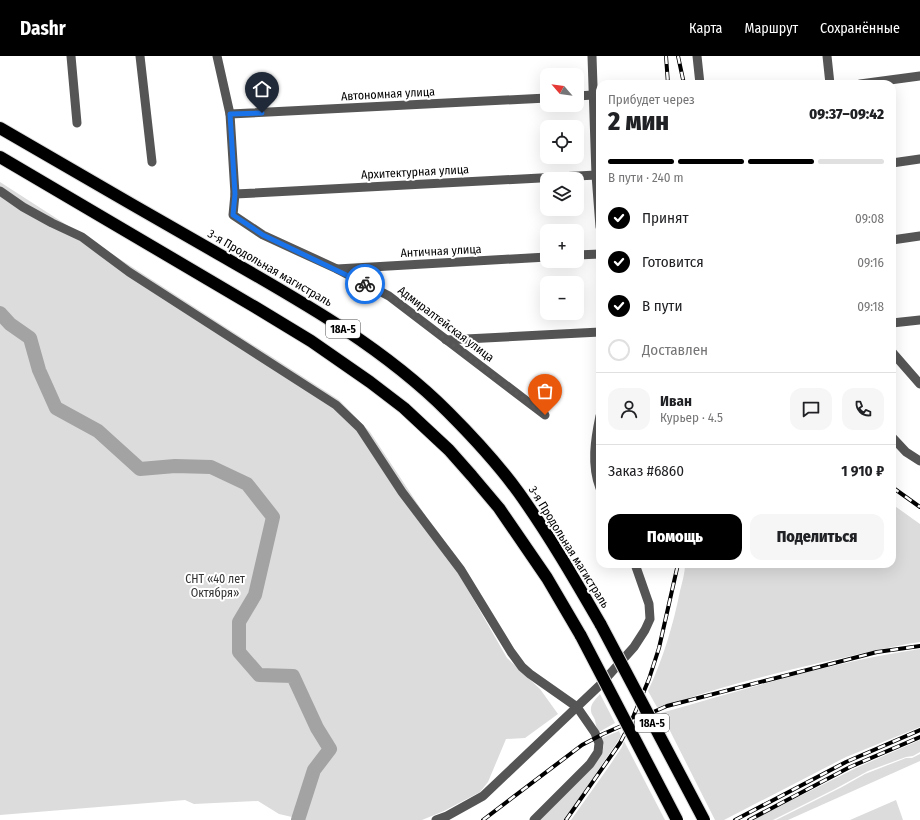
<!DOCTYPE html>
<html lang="ru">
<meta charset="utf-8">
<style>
body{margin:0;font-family:"Fira Sans Condensed",sans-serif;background:#f6f6f6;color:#202124;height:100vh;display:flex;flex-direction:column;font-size:15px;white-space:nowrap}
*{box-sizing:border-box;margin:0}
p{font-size:13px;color:#757577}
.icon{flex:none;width:22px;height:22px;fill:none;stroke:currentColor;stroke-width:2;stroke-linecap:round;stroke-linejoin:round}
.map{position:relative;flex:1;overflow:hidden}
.panel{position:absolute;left:596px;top:24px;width:300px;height:488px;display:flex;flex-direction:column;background:#fff;border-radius:12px;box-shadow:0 4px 16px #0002}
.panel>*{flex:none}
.needle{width:26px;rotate:298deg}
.tools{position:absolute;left:540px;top:12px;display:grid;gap:8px}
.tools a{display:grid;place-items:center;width:44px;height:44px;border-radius:8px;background:#fff;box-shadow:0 4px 16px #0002;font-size:20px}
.pin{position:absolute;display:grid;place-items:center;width:34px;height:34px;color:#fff;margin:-41px -17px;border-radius:50% 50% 50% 0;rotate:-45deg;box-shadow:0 0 4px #0007}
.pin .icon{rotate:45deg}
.courier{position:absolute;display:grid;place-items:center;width:40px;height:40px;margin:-20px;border:3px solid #1a73e8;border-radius:50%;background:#fff;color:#222;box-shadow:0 1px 5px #0007}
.overview em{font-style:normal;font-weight:800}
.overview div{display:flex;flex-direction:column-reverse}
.overview{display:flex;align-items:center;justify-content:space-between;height:68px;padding:0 12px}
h1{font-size:26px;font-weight:800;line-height:30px}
.bar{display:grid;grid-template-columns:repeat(4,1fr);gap:6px 4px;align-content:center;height:48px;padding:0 12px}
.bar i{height:5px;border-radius:3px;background:#e0e0e0}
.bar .selected{background:#000}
.bar p{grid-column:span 4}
.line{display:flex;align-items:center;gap:10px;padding:0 12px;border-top:1px solid #e0e0e0}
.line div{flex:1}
.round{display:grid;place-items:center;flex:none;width:42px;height:42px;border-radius:12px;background:#f6f6f6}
ol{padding:0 12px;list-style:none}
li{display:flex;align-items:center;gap:12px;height:44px}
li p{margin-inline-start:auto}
li .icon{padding:4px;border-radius:50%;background:#000;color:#fff;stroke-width:4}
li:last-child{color:#757577}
li i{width:22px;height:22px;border:2px solid #e0e0e0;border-radius:50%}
.action{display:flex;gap:8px;margin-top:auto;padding:8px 12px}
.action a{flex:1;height:46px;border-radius:12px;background:#000;color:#fff;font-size:16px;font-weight:800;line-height:46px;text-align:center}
.action a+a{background:#f6f6f6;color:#202124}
header{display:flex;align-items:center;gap:24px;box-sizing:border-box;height:56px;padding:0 20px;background:#000;color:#fff}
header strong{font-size:19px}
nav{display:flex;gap:22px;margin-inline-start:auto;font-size:14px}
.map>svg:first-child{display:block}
.green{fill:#dcdcdc}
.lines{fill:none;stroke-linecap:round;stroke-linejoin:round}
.river{stroke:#a3a3a3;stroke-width:14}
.highway-casing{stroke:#dbdbdb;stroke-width:14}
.minor{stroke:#555;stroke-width:9}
.highway{stroke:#000;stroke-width:12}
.rail-casing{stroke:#000;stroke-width:4}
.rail{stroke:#fff;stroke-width:2.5;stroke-dasharray:8;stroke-linecap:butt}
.highway-bridge-casing{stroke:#dbdbdb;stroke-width:14;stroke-linecap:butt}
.highway-bridge{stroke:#000;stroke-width:12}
.done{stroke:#595959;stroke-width:4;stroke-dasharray:0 7.2}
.route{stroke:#1a73e8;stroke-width:5}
.labels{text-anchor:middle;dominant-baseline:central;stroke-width:4;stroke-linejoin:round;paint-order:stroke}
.shield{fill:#fff;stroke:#4c4c4c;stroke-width:1}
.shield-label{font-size:11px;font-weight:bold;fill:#000}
.street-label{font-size:12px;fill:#000;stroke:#fff}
.park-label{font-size:12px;fill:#333;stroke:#fff}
</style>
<header>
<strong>Dashr</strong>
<nav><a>Карта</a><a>Маршрут</a><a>Сохранённые</a></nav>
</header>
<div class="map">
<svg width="920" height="764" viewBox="0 0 920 764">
<rect width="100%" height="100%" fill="#fff"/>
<g class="green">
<polygon points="0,126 339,344 370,376 425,459 507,602 540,633 558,658 525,682 506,683 488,726 480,736 444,755 422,764 305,764 279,758 258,745 194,748 185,744 0,759"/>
<path d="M892 448 920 468V586C886 591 853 600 819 607 765 620 710 633 658 653L648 635C663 603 673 570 680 535 682 527 685 517 685 508H892Z"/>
<path d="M920 593V671L846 701 724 764H715L661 657C746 633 832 606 920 593Z"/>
<path d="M600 638 615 667 599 676C596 671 596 669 595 664 594 661 591 658 591 655 590 648 596 643 600 638Z"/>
<polygon points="619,675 621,680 616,688 564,764 538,764 602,696 604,689 602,682"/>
<polygon points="920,684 920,696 913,700 906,701 868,715 835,733 773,764 752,764 856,712"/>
<polygon points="624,685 665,764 571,764 610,709 622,691"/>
<polygon points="920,698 920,705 788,764 776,764 842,731 865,718 906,702 912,702"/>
<polygon points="896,744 903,764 850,764"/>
</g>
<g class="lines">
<polyline class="river" points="0,257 10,268 30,282 39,314 56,352 98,375 140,413 175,410 211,411 247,428 273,461 255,539 239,566 239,596 259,619 293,620 317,672 330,693 314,714 298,764"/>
<g class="highway-casing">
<g id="highway">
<path d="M0 72C72 114 143 155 215 196 297 243 381 289 448 356 473 381 498 408 519 437 549 479 575 524 601 569"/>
<polyline points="0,101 255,251 311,285 370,326 404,352 449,394 472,420 499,452 547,522 581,580"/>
</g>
</g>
<g class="minor">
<polyline points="71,0 77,67"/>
<polyline points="140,0 152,106"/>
<polyline points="217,0 230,58 235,138 233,159 263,179 337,213 389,240 545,359"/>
<polyline points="592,0 596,119 600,171"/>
<polyline points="697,0 700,28"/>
<polyline points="827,0 830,28"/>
<polyline points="860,28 920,20"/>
<polyline points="577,40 593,39"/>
<polyline points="230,58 547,42"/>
<polyline points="892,107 920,103"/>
<polyline points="0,135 23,151 52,167 82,181 129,216 336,349 360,372 402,436 461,514 511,596 522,611 530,618 577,651 595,677 599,687 598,696 590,708 534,764"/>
<polyline points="235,138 596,119"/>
<polyline points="892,184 920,180"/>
<polyline points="577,199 600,198"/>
<polyline points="337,213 547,201"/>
<polyline points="892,267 920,264"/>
<polyline points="446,284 600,276"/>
<polyline points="892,296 920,328"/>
<path d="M600 360C595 384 591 409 600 432"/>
<polyline points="892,381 906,396 920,405"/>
<polyline points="436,764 447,760 483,740 600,629 634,591 645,574 650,563 649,548 635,508"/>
</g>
<use href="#highway" class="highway"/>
<g class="rail-casing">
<g id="rail">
<polyline points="666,0 668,28"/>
<polyline points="678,0 684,28"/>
<polyline points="892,431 920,451"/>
<polyline points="483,764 582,689 603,678 667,650 877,596 920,590"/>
<polyline points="566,764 620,687 631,666 649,623 659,592 678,508"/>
<polyline points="735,764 846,706 920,674"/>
<polyline points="749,764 850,711 920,681"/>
</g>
</g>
<use href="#rail" class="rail"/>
<g class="highway-bridge-casing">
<g id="highway-bridge">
<polyline points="601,569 704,764"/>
<polyline points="581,580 677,764"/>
</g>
</g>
<use href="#highway-bridge" class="highway-bridge"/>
</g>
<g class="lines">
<polyline class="done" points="365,228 389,240 545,359"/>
<polyline class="route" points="262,57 230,58 235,138 233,159 263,179 365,228"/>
</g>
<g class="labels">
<g class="shield">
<rect x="326" y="264" width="34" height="18" rx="3"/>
<rect x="635" y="658" width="34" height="18" rx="3"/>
</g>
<g class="shield-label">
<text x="343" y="273">18А-5</text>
<text x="652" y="667">18А-5</text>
</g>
<g class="street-label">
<text transform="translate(388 38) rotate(-3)">Автономная улица</text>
<text transform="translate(415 116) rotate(-3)">Архитектурная улица</text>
<text transform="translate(441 195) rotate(-3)">Античная улица</text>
<text transform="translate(270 212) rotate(30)">3-я Продольная магистраль</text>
<text transform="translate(446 268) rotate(37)">Адмиралтейская улица</text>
<text transform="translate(569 491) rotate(58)">3-я Продольная магистраль</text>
</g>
<g class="park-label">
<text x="215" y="523">СНТ «40 лет<tspan x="215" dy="14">Октября»</tspan></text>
</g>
</g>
</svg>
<div class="tools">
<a><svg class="needle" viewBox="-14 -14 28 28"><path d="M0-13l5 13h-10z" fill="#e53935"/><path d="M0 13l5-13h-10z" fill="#757577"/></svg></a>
<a><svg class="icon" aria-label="locate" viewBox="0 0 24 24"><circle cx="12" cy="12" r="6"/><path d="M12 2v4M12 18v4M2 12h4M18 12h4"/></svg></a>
<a><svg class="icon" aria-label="layers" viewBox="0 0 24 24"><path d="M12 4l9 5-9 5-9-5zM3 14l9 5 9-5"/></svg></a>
<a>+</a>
<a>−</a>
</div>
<div class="pin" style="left:545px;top:359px;background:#ea580c"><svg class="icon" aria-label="bag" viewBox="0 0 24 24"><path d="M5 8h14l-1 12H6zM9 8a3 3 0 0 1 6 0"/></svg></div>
<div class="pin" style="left:262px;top:57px;background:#1f2937"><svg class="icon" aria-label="home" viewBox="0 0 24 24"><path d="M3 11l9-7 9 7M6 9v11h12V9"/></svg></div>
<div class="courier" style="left:365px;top:228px"><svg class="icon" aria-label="bike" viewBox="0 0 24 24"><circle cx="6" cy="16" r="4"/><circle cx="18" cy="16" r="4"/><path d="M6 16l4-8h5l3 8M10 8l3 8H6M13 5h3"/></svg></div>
<section class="panel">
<div class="overview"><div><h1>2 мин</h1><p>Прибудет через</p></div><em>09:37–09:42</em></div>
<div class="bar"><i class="selected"></i><i class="selected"></i><i class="selected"></i><i></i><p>В пути · 240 m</p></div>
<ol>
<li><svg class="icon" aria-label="check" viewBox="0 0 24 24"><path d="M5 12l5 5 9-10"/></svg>Принят<p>09:08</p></li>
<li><svg class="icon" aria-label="check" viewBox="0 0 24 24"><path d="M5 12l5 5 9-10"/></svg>Готовится<p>09:16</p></li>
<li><svg class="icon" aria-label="check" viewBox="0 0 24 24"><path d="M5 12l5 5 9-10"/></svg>В пути<p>09:18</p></li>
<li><i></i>Доставлен</li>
</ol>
<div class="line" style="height:72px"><a class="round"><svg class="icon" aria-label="person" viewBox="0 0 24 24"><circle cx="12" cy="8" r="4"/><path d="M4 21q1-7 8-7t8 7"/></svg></a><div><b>Иван</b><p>Курьер · 4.5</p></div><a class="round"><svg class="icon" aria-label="chat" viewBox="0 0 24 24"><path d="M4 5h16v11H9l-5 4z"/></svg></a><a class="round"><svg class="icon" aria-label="phone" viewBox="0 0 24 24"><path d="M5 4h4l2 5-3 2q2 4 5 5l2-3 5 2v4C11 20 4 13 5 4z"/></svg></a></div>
<div class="line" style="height:52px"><div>Заказ #6860</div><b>1 910 ₽</b></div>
<div class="action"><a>Помощь</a><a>Поделиться</a></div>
</section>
</div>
